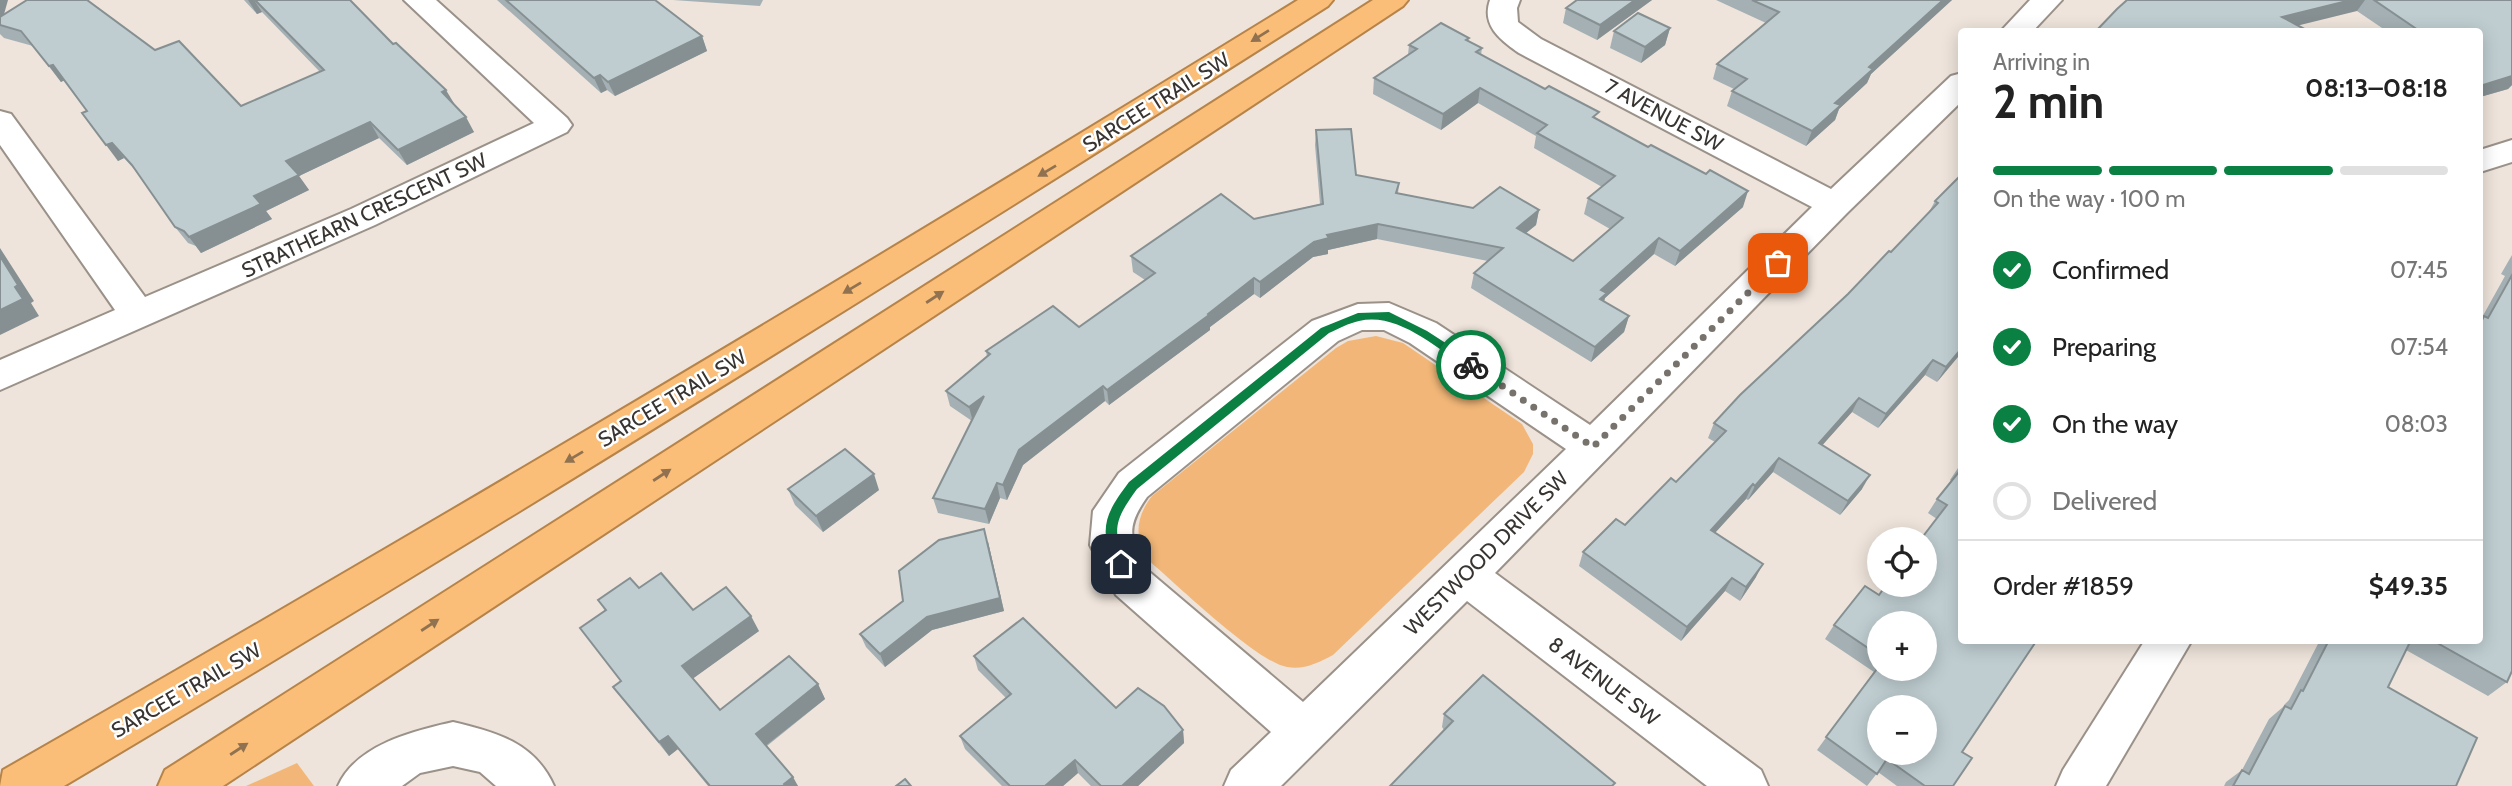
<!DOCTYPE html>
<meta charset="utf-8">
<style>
body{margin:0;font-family:Cabin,sans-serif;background:#f2f2f2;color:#222;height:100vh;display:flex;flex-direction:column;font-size:26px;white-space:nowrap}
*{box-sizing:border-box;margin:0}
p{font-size:23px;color:#767676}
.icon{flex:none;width:38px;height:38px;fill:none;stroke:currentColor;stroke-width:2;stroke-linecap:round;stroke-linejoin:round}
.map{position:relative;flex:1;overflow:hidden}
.details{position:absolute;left:1958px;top:28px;width:525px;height:616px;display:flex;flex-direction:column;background:#fff;border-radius:7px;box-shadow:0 4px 18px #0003}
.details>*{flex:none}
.buttons{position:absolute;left:1867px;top:527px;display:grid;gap:14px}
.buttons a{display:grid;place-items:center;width:70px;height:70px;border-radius:50%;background:#fff;box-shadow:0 4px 18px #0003;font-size:35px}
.pin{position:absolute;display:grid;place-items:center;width:60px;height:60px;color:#fff;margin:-30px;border-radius:14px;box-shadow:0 4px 10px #0006}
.courier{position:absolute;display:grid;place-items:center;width:70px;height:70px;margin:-35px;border:5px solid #0b8043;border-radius:50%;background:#fff;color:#222;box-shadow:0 2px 9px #0007}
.summary em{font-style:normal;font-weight:800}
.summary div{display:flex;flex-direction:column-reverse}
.summary{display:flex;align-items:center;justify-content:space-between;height:119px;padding:0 35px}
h1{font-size:46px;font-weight:800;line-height:52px}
.bar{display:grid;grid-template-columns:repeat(4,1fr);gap:10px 7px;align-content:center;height:84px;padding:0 35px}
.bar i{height:9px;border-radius:5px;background:#e0e0e0}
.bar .current{background:#0b8043}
.bar p{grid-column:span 4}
.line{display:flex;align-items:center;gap:18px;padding:0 35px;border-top:2px solid #e0e0e0}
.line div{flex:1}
ol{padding:0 35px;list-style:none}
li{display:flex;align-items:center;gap:21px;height:77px}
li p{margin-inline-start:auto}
li .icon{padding:7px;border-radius:50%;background:#0b8043;color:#fff;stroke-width:4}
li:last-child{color:#767676}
li i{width:38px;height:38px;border:4px solid #e0e0e0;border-radius:50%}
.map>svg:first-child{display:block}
.green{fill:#f2b778}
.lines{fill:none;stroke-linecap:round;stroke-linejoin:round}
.minor-casing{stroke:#9a9189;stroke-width:4}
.trunk-casing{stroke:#b68349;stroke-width:4}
.minor{fill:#fff;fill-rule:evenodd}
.trunk{fill:#fbbe78;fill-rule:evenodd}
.wall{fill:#a4b0b4;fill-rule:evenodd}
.shaded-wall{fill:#869092}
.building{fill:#bfcdd1;stroke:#869092;stroke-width:2;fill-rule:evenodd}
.oneway{fill:#907251}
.route{fill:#0b8043}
.done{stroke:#78726c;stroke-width:7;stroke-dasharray:0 12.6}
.labels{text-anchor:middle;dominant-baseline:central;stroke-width:5;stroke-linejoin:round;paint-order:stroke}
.street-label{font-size:21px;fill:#383431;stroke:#fff}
</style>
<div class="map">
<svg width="2512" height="786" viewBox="0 0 2512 786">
<rect width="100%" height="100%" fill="#eee4db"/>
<g class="green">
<path d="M1376 336 1403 343 1522 424 1533 444V454L1524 472 1333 655C1318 663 1304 670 1287 667 1258 663 1174 582 1147 559 1134 536 1136 517 1152 496L1336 348 1348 341Z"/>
<polygon points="297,763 314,786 246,786"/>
</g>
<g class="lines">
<g class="minor-casing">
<g id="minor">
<polygon points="404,0 436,0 567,118 572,125 567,132 375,225 0,390 0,360 115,310 0,145 0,111 11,114 145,297 351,209 534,123"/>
<path d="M1490 0H1520L1517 8 1518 22 1541 39 1831 189 1951 76 1962 73V101L1847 213 1495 573 1761 770 1768 786H1707L1467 601 1281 786H1224L1231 770 1271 732 1116 595 1090 545 1093 511 1119 473 1312 321 1358 304 1389 303 1436 323 1590 425 1812 207 1519 53C1500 40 1481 25 1490 0ZM1362 330H1384L1410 343 1566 449 1303 702 1146 569C1129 538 1126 527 1147 497L1338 341Z"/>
<polygon points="2030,0 2062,0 2032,32 2000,32"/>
<polygon points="2512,140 2512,162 2480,172 2480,150"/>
<polygon points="2145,640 2192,640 2106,786 2056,786 2063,770"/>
<path d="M453 722C496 732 535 743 554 786H496L480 772 453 766 420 773 402 786H338C356 745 413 731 453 722Z"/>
</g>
</g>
<g class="trunk-casing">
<g id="trunk">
<path d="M1298 0H1333L1328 6C910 272 490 533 64 786H0L3 770C439 521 870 264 1298 0Z"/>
<polygon points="1373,0 1408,0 1403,6 223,786 158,786 165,770"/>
</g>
</g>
<use href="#minor" class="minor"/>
<use href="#trunk" class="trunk"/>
</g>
<g class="wall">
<polygon points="0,0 4,15 155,50 241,106 320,72 262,12 257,14 244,0 350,0 454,105 474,132 407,165 379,138 299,176 309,190 266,211 272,219 201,253 196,246 188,243 175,227 136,171 124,158 118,161 87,111 64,80 61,82 33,46 4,38 0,34"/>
<polygon points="497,0 655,0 702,36 707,51 615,96 607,90 601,93"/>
<polygon points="673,0 763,0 760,6"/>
<polygon points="1577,0 1652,0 1597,40 1563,23 1566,8"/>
<polygon points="1716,0 1952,0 1871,74 1867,83 1839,109 1835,120 1806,146 1727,106 1732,91 1734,89 1713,79 1717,64 1766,23"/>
<polygon points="2127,0 2512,0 2512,85 2508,89 2480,97 2480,32 2388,32 2357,11"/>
<polygon points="1670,28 1665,45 1641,63 1610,48 1614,31"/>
<polygon points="1469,38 1468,41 1482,48 1481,55 1597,119 1743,207 1675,266 1654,254 1605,298 1604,301 1629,316 1624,332 1591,362 1471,288 1474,273 1488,261 1377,239 1328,250 1328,254 1313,257 1260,298 1254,294 1210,327 1210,330 1109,405 1105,401 1023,465 1007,500 1000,498 989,524 938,513 933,498 972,421 950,406 946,391 987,357 986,351 1079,327 1145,280 1133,272 1131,256 1254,219 1320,204 1315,145 1316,130 1356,175 1399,183 1398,194 1473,208 1539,210 1536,225 1526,233 1573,261 1610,229 1584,214 1588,198 1602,187 1534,148 1536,136 1478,103 1441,130 1373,94 1374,78 1408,55 1409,45"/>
<polygon points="1962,174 1962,352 1937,382 1925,375 1878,428 1852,412 1822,445 1862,489 1840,515 1773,472 1748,500 1746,499 1715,532 1756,577 1740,601 1725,591 1681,641 1579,566 1583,552 1625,525 1676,482 1715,442 1708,438 1714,423 1891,252 1929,212 1935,201"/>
<polygon points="2512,255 2512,671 2507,682 2488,696 2406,650 2388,687 2456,786 2224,786 2226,782 2242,770 2269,719 2283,707 2285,704 2289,700 2320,640 2480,640 2480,321 2505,276 2501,274"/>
<path d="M1962 462V752L1953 786H1897L1878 772 1867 786 1817 750 1874 672 1825 639 1834 625 1879 595 1937 519 1928 513 1937 499 1951 481 1950 480ZM1880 623 1925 668H1880Z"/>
<polygon points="788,489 879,490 823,532 795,505"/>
<polygon points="988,542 1004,611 932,630 885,667 866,647 860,634"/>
<polygon points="639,588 693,610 759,631 693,678 720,710 818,684 825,699 767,746 798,786 708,786 678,749 669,756 624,701 613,687 620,681 605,611 598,600"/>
<polygon points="974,656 1116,708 1183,730 1184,743 1138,786 1091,786 1078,773 1063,786 1002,786 965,749 960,736 1006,698 978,670"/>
<polygon points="1444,714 1614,786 1444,730 1442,727"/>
</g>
<g class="shaded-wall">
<polygon points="0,0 8,0 1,25 0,25"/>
<polygon points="248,0 254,0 262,12 257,14"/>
<polygon points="1635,0 1652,0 1597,40 1600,25"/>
<polygon points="1943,0 1952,0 1871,74 1867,83 1839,109 1835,120 1806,146 1812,131 1835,103 1869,67"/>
<polygon points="2351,0 2365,0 2357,11 2272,32 2282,17"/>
<polygon points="1670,28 1665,45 1641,63 1645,47"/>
<polygon points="702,36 707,51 615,96 608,82"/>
<polygon points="53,65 65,80 61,82 49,66"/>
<polygon points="600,75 607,90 601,93 594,78"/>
<polygon points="2512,76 2512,85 2508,89 2480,97 2480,86"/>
<polygon points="1480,88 1478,103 1441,130 1443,114"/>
<polygon points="446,90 455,105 442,92"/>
<polygon points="466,117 474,132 407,165 398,150"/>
<polygon points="370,122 379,138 299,176 309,190 266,211 272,219 201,253 189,237 286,161"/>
<polygon points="112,143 124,158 118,161 106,145"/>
<polygon points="1748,191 1743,207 1675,266 1680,251"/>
<polygon points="1539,210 1536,225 1514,243 1517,228"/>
<polygon points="1378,224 1377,239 1328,250 1328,254 1313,257 1260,298 1260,282 1314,242 1327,235"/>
<polygon points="1659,238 1654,254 1605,298 1602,308 1598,304 1601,290"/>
<polygon points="0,248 34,301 31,303 39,316 0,335 0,310 15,287 0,256"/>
<polygon points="1254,278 1254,294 1210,327 1210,330 1109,405 1107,390"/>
<polygon points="1629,316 1624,332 1591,362 1595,347"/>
<polygon points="1962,348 1962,352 1937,382 1946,367"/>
<polygon points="1933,360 1925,375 1878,428 1886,414"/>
<polygon points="1103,386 1105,401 1023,465 1007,500 1003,485 1019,450"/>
<polygon points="984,396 973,422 969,407"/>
<polygon points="1859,398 1852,412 1811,458 1819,443"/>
<polygon points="1779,458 1773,472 1748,500 1755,486"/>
<polygon points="874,474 879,490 823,532 816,516"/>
<polygon points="1870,475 1862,489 1840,515 1848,501"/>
<polygon points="997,483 1000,498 989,524 985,509"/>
<polygon points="1753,484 1746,499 1705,544 1711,530"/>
<polygon points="988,542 1004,611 932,630 885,667 880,654"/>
<polygon points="1763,564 1756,577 1740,601 1746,587"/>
<polygon points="1732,578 1725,591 1681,641 1687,627"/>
<polygon points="751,616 759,631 691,680 682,666"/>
<polygon points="818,684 825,699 764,747 756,734"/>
<polygon points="1183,730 1184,743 1138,786 1122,786"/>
<polygon points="668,736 678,749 669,756 659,742"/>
<polygon points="1075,760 1078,773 1063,786 1045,786"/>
<polygon points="793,777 798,786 785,786 784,784"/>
</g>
<g class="building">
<polygon points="27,0 87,0 155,50 179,41 241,106 324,70 255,0 350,0 393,44 396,43 446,90 442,92 466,117 398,150 370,122 286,161 299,175 254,196 261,204 189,237 184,231 175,227 132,165 112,143 106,145 82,113 87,111 53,65 49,66 21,31 0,25 0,17"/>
<polygon points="506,0 655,0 702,36 608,82 600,75 594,78"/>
<polygon points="1577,0 1635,0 1600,25 1566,8"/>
<polygon points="1752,0 1943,0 1869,67 1873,69 1835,103 1841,105 1812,131 1732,91 1747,79 1717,64 1779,12"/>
<polygon points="2127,0 2351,0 2282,17 2310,32 2095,32 2117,9"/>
<polygon points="2374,0 2512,0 2512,76 2480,86 2480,32 2421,32"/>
<polygon points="1638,13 1670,28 1645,47 1614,31"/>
<polygon points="1441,23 1469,38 1466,40 1482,48 1476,52 1545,89 1549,86 1599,112 1593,117 1648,147 1651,145 1706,174 1710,170 1748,191 1680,251 1659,238 1601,290 1607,293 1600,299 1629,316 1595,347 1474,273 1503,248 1378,224 1327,235 1329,238 1314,242 1260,282 1254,278 1208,314 1209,315 1107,390 1103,386 1019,450 1003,485 997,483 985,509 933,498 984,396 969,407 946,391 990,354 986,351 1053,306 1079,327 1155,273 1131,256 1221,194 1254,219 1323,204 1316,130 1351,129 1356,175 1399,183 1396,193 1473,208 1500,187 1539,210 1517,228 1573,261 1623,218 1588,198 1615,176 1537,133 1547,125 1480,88 1443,114 1374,78 1417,49 1409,45"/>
<polygon points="1962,174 1962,348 1946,367 1933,360 1886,414 1859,398 1819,443 1870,475 1848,501 1779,458 1755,486 1753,484 1711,530 1763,564 1746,587 1732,578 1687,627 1583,552 1616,519 1625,525 1671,478 1676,482 1726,431 1714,423 1740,395 1848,294 1889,251 1891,252 1938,203 1935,201"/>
<polygon points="0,256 18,285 15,287 23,299 0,310"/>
<polygon points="2512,275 2512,671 2507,682 2432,640 2480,640 2480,324 2484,316 2488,318"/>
<polygon points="845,449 874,474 816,516 788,489"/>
<path d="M1962 468V640H2037L1962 752 1972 758 1953 786H1925L1887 759 1877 774 1826 737 1880 665V668H1925V623H1880V656L1834 625 1865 586 1879 595 1887 584H1925V539H1921L1947 505 1937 499ZM1880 707H1925V752H1880Z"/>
<polygon points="984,529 1000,598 927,617 880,654 860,634 903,601 899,571 939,540"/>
<polygon points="661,573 693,610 726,587 751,616 682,666 720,710 789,656 818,684 756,734 793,777 784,784 786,786 710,786 668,736 659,742 613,687 621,681 580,628 606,610 598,600 630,578 639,588"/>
<polygon points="1023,618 1116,708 1138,688 1164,706 1183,730 1122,786 1101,786 1075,760 1045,786 1010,786 960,736 1011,694 974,656"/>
<polygon points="2329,640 2411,640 2388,687 2477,738 2456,786 2233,786 2242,770 2249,774 2285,706 2291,709 2301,690 2303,691"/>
<polygon points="1483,675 1615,783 1612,786 1390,786 1453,721 1444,714"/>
<polygon points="905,779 911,786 896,786"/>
</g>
<defs><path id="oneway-solid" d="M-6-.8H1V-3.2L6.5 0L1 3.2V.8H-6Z" transform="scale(1.75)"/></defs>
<g class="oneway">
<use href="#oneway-solid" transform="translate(1260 36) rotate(148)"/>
<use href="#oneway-solid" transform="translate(1047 171) rotate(149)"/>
<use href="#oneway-solid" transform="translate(852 288) rotate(149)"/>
<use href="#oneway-solid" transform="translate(935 297) rotate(-33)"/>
<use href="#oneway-solid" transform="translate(574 457) rotate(149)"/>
<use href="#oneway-solid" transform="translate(662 475) rotate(-33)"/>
<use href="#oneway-solid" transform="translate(430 625) rotate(-33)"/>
<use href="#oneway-solid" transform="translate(239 749) rotate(-33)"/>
</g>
<path class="route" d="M1389 312 1427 331 1475 362V368H1467C1436 348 1398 312 1359 321 1349 323 1338 329 1329 333L1137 489C1116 518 1110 530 1127 564L1121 569 1117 568C1097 530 1105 514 1129 482L1321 328 1358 313Z"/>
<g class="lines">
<polyline class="done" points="1471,365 1593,447 1778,263"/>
</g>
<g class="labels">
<g class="street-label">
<text transform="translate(1156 102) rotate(-32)">SARCEE TRAIL SW</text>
<text transform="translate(1664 115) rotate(28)">7 AVENUE SW</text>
<text transform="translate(364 215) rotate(-25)">STRATHEARN CRESCENT SW</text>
<text transform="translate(672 398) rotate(-31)">SARCEE TRAIL SW</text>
<text transform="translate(1486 553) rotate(-45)">WESTWOOD DRIVE SW</text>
<text transform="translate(1604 681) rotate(37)">8 AVENUE SW</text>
<text transform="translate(186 690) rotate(-30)">SARCEE TRAIL SW</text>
</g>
</g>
</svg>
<div class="buttons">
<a><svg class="icon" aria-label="locate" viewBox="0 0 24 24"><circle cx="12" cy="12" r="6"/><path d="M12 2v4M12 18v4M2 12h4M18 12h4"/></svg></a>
<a>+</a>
<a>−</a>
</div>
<div class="pin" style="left:1778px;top:263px;background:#ea580c"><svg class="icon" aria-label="bag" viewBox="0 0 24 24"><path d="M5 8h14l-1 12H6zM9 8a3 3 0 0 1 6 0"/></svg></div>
<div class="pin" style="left:1121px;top:564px;background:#1f2937"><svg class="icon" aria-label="home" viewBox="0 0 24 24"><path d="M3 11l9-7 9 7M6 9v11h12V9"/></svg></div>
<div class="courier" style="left:1471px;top:365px"><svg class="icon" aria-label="bike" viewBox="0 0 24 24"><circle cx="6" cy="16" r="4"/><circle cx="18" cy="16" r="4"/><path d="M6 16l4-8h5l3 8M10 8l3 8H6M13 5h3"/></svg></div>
<section class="details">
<div class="summary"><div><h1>2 min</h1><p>Arriving in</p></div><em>08:13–08:18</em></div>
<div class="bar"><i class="current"></i><i class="current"></i><i class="current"></i><i></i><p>On the way · 100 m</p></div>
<ol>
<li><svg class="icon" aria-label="check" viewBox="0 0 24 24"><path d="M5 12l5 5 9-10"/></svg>Confirmed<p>07:45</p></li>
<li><svg class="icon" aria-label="check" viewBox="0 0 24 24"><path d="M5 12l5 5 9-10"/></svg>Preparing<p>07:54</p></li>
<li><svg class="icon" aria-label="check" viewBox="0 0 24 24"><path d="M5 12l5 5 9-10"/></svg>On the way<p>08:03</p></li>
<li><i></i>Delivered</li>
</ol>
<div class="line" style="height:91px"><div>Order #1859</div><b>$49.35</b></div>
</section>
</div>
